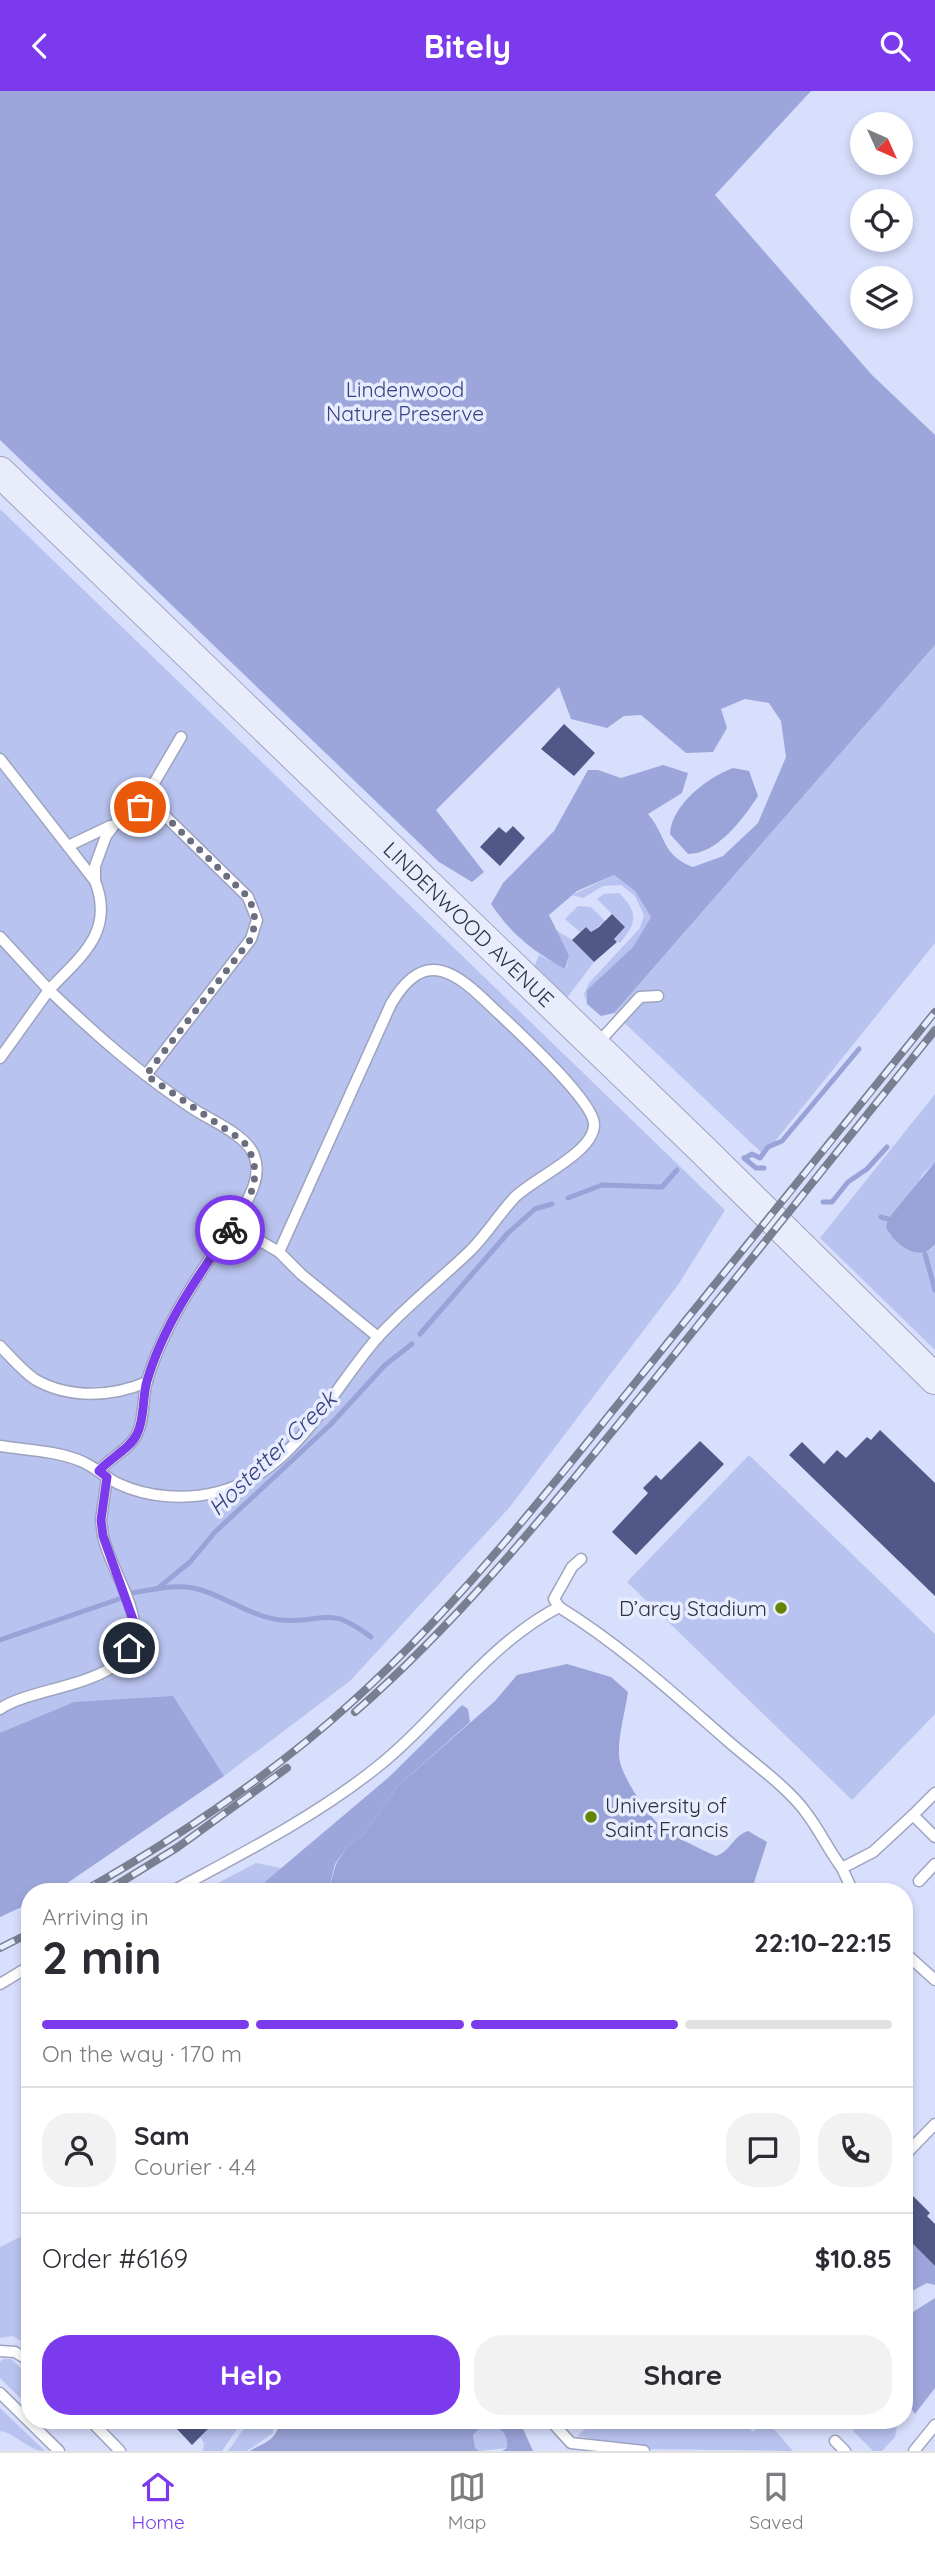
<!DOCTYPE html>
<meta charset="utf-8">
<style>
body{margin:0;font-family:Quicksand,sans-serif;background:#f2f2f3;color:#2b2b33;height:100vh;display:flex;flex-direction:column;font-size:26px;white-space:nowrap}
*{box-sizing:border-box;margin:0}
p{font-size:23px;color:#7c7c81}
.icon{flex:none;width:38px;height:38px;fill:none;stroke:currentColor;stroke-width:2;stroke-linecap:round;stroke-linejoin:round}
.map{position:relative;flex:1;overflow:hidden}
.side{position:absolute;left:21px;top:1792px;width:892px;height:546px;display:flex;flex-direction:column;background:#fff;border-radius:28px;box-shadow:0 4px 10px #0003}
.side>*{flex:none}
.needle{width:46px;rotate:135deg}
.fabs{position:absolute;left:850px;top:21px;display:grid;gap:14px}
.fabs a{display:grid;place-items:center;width:63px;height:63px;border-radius:50%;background:#fff;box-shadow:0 4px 10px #0003;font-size:35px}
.pin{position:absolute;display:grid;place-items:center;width:60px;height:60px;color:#fff;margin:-30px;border:4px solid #fff;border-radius:50%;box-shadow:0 2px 7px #0007}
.courier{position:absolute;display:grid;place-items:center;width:70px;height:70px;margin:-35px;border:5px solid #7c3aed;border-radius:50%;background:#fff;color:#222;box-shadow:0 2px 9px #0007}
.headline em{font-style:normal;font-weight:700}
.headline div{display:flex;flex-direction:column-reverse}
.headline{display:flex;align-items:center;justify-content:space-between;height:119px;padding:0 21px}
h1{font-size:46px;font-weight:700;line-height:52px}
.bar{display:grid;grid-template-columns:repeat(4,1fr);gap:10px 7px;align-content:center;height:84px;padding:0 21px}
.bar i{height:9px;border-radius:5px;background:#e1e1e2}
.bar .on{background:#7c3aed}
.bar p{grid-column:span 4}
.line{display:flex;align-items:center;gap:18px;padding:0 21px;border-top:2px solid #e1e1e2}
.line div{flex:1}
.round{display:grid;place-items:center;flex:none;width:74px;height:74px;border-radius:28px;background:#f2f2f3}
.primary-button{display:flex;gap:14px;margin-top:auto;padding:14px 21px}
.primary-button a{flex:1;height:80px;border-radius:28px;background:#7c3aed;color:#fff;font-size:28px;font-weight:700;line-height:80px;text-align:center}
.primary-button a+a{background:#f2f2f3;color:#2b2b33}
header{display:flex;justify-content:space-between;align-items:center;height:91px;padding:0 21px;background:#7c3aed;color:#fff;font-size:32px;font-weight:700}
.tabs{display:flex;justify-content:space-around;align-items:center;height:98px;border-top:2px solid #e1e1e2;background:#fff;font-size:19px;color:#7c7c81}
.tabs a{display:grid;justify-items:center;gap:4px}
.tabs .on{color:#7c3aed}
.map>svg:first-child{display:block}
.green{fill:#b9c3ef}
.forest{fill:#9ca6da}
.water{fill:#99a3d7}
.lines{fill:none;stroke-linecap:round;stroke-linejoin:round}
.stream{stroke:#99a3d7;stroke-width:5}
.building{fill:#505887}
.lane-casing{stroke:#9ea4c0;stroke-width:13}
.secondary-casing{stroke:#9ea4c0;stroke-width:32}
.lane{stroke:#fff;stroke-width:10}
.secondary{stroke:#e9ecfb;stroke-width:30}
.rail-casing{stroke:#797e91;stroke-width:8}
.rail{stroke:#e8ecff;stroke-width:5;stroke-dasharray:16;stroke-linecap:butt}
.done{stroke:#6a6e80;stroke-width:7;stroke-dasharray:0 12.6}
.route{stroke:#7c3aed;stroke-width:9}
.poi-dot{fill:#638501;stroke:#e8ecff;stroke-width:2.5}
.labels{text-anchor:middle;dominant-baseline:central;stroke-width:7;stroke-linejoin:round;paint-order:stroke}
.park-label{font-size:21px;fill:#394180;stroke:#e8ecff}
.street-label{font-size:21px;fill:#2e313c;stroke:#e8ecff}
.poi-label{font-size:21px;fill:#2e313c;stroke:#e8ecff;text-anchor:end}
.water-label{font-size:23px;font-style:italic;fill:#363d7c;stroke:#e8ecff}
</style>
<header><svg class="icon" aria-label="back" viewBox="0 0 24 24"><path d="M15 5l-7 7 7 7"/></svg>Bitely<svg class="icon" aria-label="search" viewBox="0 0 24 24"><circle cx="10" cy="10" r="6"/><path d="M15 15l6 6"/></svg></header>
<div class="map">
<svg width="935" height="2360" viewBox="0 0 935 2360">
<rect width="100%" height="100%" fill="#d8dffd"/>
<g class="green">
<polygon points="0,418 725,1119 678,1194 509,1417 350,1590 224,1685 54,1801 30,1801 30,1812 0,1826"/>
<polygon points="935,554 935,852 764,1064 614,922"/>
<polygon points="614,784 635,800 651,826 633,856 587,899 587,913 584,903 589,892 640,837 644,824 635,805 621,794 603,795 583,807 572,804"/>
<path d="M619 802C638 821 638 831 620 852L614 848 625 836 597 808 604 803Z"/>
<polygon points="578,815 591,816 605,830 591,841 586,836 580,841 565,828"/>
<polygon points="556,839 572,849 594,871 566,908 533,878 539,864 566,878 569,864"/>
<polygon points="935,1003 935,1071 923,1083 889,1143 906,1156 931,1159 935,1153 935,1259 820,1147"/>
<polygon points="749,1364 935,1543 935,1623 852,1709 627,1491"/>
<polygon points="256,1772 281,1777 258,1801 201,1801"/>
<polygon points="26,2143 30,2144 30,2256 13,2245 0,2247 0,2156"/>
<polygon points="3,2268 11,2268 29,2285 20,2297 30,2306 30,2317 0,2287 0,2271"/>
<path d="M0 2317 45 2360C28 2360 18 2343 0 2340Z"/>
<polygon points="217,2329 243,2329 222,2360 203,2360 204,2352 200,2346"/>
<polygon points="250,2329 273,2329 273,2342 247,2360 228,2360"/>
<polygon points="595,2329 741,2329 753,2341 766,2329 793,2360 649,2358 577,2345"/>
<polygon points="866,2329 898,2329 895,2346 882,2360 873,2360 854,2341 853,2334 860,2335"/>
<path d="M484 2333C499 2334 510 2342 507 2357L479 2360 475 2357 473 2344Z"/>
</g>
<g class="forest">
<path d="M0 0H811L715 104 871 283 935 344V554L614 922 601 925 587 913V899L633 856 651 826 635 800 614 784 577 800 549 824 569 864 565 878C533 860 512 844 491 813L503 792 554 740 588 679H598L621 687 663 674 688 682 682 702 648 723C667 745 661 764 693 776L723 765 758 732 786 666 781 630 769 612 745 608 721 618 727 637 713 661 686 662 641 624 624 625 607 637 571 628 559 596 436 719 484 781 472 791 439 771 0 349Z"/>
<polygon points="173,1605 224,1685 54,1801 30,1801 30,1812 0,1826 0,1642 74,1611"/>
<polygon points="462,1614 468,1618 470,1631 398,1695 363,1745 348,1755 335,1773 328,1801 258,1801 266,1790 389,1686"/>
<polygon points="905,2145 935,2175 935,2194 927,2192 912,2200 905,2196"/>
<polygon points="935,2207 935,2297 915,2323 908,2314 905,2314 905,2226"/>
</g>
<g class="water">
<path d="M733 677 749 680 758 705C743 728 717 763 688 763L670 743C671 714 708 686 733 677Z"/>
<path d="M935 1071V1153C921 1173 894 1154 886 1136L888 1128Z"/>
<path d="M567 1573 611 1586 628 1601C625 1622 618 1644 619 1665 621 1686 646 1720 659 1734 665 1741 706 1761 716 1765 731 1760 733 1745 748 1740L767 1751 751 1801H328L336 1773 348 1755 363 1745 398 1695 495 1610 517 1584Z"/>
<path d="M280 2329H519L533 2360H502L507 2357C509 2342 499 2334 484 2333L473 2344 475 2357 479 2360H250C266 2350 276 2351 280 2329Z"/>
</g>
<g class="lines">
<g class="stream">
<polyline points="744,1067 756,1077 764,1077"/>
<polyline points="745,1067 752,1063 760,1067 768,1056 782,1050 859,958"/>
<polyline points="568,1107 602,1094 662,1096 677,1079"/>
<polyline points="823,1111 832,1111 848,1091 867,1078 887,1056"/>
<polyline points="881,1126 888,1128"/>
<polyline points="925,1163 935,1199"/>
<polyline points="420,1243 508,1142 535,1118 552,1113"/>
<polyline points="157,1498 190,1471 215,1441 330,1334 385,1274 412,1253"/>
<path d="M132 1502C155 1498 178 1492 201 1499 228 1507 252 1526 281 1529 327 1533 325 1512 371 1546"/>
<polyline points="0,1549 119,1508"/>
</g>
</g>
<g class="building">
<polygon points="564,633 595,662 574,685 541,658"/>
<polygon points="513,735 525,747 500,775 480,756 499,736 506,742"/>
<polygon points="612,823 625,836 614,848 617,851 594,871 572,849 586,836 591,841 599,836"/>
<polygon points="880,1339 935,1392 935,1505 789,1364 802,1351 824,1373 837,1359 846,1367 867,1346 871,1349"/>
<polygon points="700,1350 724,1373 636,1464 612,1441 648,1402 643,1397 656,1384 661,1389"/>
<polygon points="905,2097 930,2122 927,2125 935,2133 935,2175 905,2145"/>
<polygon points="186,2329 217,2329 192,2354 176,2337"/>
</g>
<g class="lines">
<g class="lane-casing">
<g id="lane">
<path d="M0 668 95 790C115 841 81 865 49 899 95 943 141 984 195 1019 212 1030 246 1044 254 1064 264 1089 244 1114 233 1134L279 1161 301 1183 378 1246"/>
<polyline points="140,716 161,721 248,806 257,829 251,848 146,984"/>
<polyline points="68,755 110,735"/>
<polyline points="95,790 95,775 106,745 116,732 140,716 181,646"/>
<polyline points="0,846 49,899 0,967"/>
<polyline points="597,953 640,906 658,905"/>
<path d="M0 1255C11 1266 23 1281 36 1289 70 1308 112 1306 147 1291"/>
<path d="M0 1355C26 1359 59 1360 83 1371 96 1377 106 1387 119 1393 149 1407 186 1409 218 1401 294 1382 330 1301 378 1246 407 1214 440 1189 471 1159 487 1143 499 1123 515 1106 534 1087 595 1061 594 1033 593 1009 514 937 494 918 456 881 425 855 391 913L279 1161"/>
<path d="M99 1380C110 1367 130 1358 137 1343 145 1327 142 1307 147 1290 164 1233 199 1183 233 1134"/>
<polyline points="559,1516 554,1508 572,1476 581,1468"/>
<path d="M0 1618C34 1593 146 1595 134 1531 129 1501 110 1474 103 1445L101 1429 107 1386"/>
<polyline points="935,1702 913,1724 935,1746"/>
<polyline points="919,1790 935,1773"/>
<path d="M171 1801C241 1763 313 1727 376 1677 439 1627 486 1554 559 1516 622 1555 674 1603 729 1651 752 1671 791 1699 807 1723 820 1740 829 1760 842 1777"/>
<polyline points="853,1801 842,1777 873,1761 913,1724"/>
<polyline points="905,1862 935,1889"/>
<polyline points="0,1893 30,1875"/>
<polyline points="905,2064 935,2033"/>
<polyline points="0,2260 15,2261 30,2270"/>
<polyline points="0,2302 59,2360"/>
<polyline points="90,2329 120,2360"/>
<polyline points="550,2329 571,2352 644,2360"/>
<polyline points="835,2350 845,2360"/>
<polyline points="914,2360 935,2334"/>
</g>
</g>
<g class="secondary-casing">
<polyline id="secondary" points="0,381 703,1059 935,1288"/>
</g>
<use href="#lane" class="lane"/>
<use href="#secondary" class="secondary"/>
<g class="rail-casing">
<g id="rail">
<path d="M355 1621C465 1525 555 1411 646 1299 742 1179 839 1059 935 939"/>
<path d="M82 1801C161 1756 238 1706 308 1649 430 1549 529 1424 627 1302 730 1175 833 1048 935 921"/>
<polyline points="105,1801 178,1756 287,1677"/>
<polyline points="0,1857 30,1842"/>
</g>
</g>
<use href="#rail" class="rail"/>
</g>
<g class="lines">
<path class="done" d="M140 716 161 721 248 806C256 822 256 831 251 848L146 984 243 1050C267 1081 250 1110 230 1139"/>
<path class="route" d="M129 1557 135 1534 103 1445 101 1429 107 1386 99 1380C110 1367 130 1358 137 1343 145 1327 142 1307 147 1290 163 1235 197 1186 230 1139"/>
</g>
<g class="poi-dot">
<circle cx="781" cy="1517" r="7"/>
<circle cx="591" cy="1726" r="7"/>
</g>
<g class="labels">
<g class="park-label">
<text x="405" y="298">Lindenwood<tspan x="405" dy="24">Nature Preserve</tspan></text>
</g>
<g class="street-label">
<text transform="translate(469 833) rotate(44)">LINDENWOOD AVENUE</text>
</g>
<g class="poi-label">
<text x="767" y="1517">D’arcy Stadium</text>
<text x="605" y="1714" text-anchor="start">University of<tspan x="605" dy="24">Saint Francis</tspan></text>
</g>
<g class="water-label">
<text transform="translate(272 1362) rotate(-44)">Hostetter Creek</text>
</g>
</g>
</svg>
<div class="fabs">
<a><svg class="needle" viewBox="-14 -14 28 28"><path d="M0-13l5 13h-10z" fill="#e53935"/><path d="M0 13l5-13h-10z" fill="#7c7c81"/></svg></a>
<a><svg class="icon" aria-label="locate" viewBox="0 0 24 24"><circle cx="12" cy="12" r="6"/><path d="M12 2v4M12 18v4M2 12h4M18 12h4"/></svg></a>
<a><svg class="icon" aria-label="layers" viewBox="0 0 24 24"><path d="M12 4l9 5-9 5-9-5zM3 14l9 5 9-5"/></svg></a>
</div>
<div class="pin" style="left:140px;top:716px;background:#ea580c"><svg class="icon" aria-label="bag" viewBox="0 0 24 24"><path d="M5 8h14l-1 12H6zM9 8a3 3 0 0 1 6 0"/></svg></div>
<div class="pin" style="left:129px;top:1557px;background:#1f2937"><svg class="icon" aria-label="home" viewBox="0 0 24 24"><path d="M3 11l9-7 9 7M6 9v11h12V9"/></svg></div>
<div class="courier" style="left:230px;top:1139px"><svg class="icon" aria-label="bike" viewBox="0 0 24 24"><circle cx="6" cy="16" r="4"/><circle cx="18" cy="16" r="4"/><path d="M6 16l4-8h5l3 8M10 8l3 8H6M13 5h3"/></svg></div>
<section class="side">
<div class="headline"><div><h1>2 min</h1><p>Arriving in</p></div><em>22:10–22:15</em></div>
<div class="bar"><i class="on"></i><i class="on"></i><i class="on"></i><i></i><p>On the way · 170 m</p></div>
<div class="line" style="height:126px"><a class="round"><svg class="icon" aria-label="person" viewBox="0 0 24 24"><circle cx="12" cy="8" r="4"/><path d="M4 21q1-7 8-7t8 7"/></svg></a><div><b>Sam</b><p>Courier · 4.4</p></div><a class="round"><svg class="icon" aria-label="chat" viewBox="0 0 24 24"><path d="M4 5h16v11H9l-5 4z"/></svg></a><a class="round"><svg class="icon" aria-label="phone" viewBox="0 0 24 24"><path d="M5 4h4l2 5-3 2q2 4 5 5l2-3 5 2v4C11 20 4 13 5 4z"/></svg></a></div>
<div class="line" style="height:91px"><div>Order #6169</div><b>$10.85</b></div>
<div class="primary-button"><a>Help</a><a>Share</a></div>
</section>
</div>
<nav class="tabs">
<a class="on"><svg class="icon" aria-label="home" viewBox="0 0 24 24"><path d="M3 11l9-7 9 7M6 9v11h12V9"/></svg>Home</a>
<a><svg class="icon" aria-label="map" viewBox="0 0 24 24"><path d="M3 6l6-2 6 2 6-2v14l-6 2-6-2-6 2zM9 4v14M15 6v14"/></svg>Map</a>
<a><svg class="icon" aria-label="saved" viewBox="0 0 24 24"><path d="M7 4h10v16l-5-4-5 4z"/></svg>Saved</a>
</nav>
